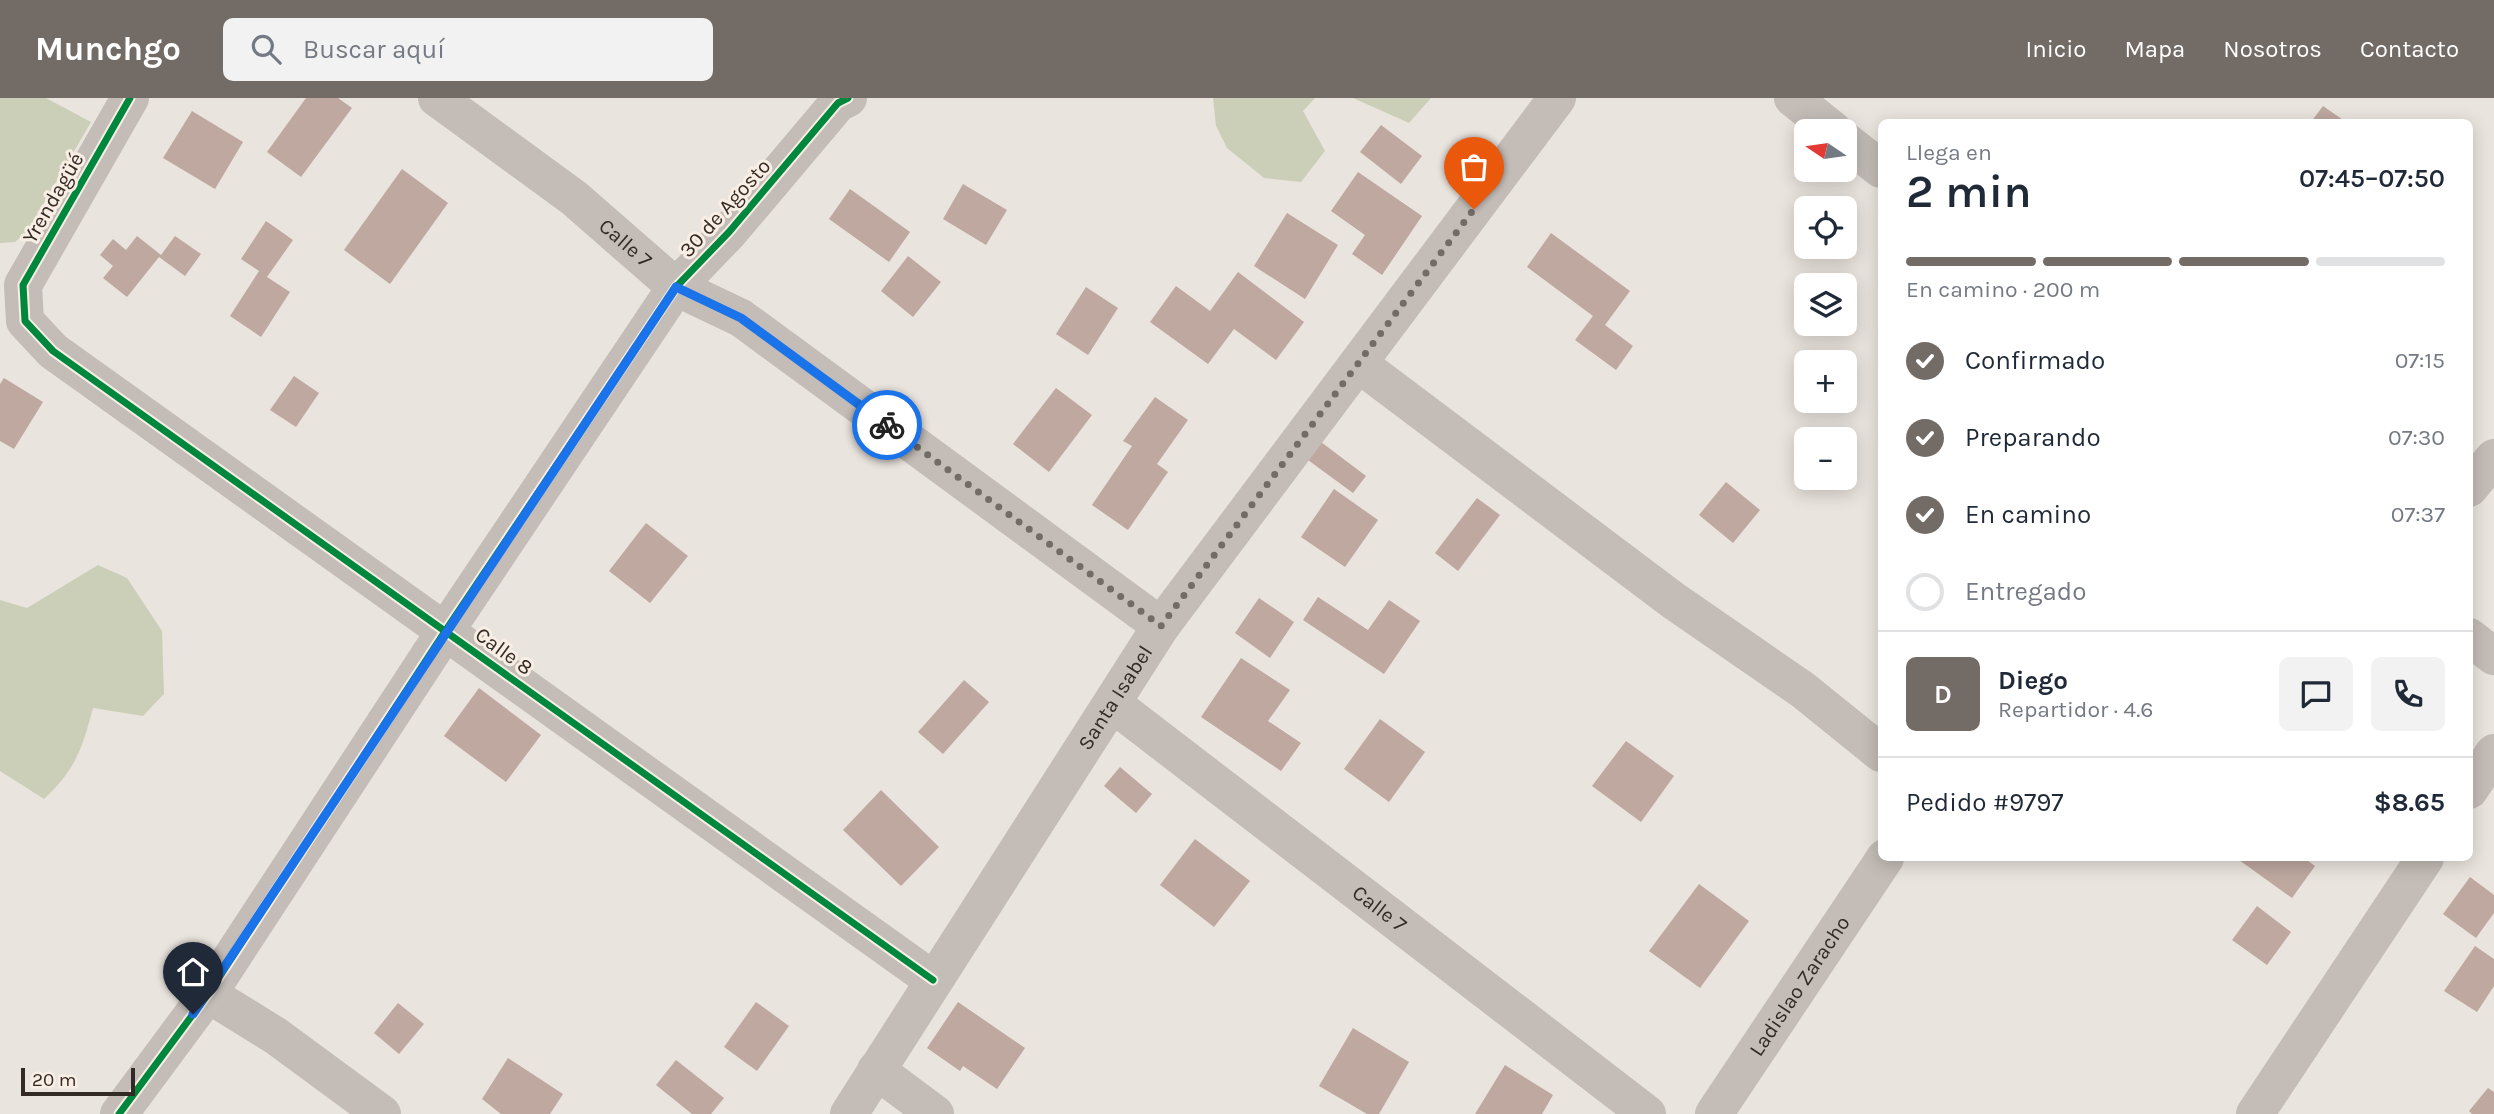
<!DOCTYPE html>
<html lang="es">
<meta charset="utf-8">
<style>
body{margin:0;font-family:Karla,sans-serif;background:#f2f2f3;color:#1f2937;height:100vh;display:flex;flex-direction:column;font-size:26px;white-space:nowrap}
*{box-sizing:border-box;margin:0}
p{font-size:23px;color:#747a83}
.icon{flex:none;width:38px;height:38px;fill:none;stroke:currentColor;stroke-width:2;stroke-linecap:round;stroke-linejoin:round}
.map{position:relative;flex:1;overflow:hidden}
.drawer{position:absolute;left:1878px;top:21px;width:595px;height:742px;display:flex;flex-direction:column;background:#fff;border-radius:10px;box-shadow:0 4px 18px #0003}
.drawer>*{flex:none}
.needle{width:46px;rotate:283deg}
.controls{position:absolute;left:1794px;top:21px;display:grid;gap:14px}
.controls a{display:grid;place-items:center;width:63px;height:63px;border-radius:10px;background:#fff;box-shadow:0 4px 18px #0003;font-size:35px}
.scale{position:absolute;left:21px;bottom:18px;width:114px;box-sizing:border-box;padding-left:7px;border:4px solid #332a26;border-top:0;font-size:19px;line-height:24px;white-space:nowrap;color:#332a26;-webkit-text-stroke:5px #f8eee4;paint-order:stroke}
.pin{position:absolute;display:grid;place-items:center;width:60px;height:60px;color:#fff;margin:-72px -30px;border-radius:50% 50% 50% 0;rotate:-45deg;box-shadow:0 0 7px #0007}
.pin .icon{rotate:45deg}
.courier{position:absolute;display:grid;place-items:center;width:70px;height:70px;margin:-35px;border:5px solid #1a73e8;border-radius:50%;background:#fff;color:#222;box-shadow:0 2px 9px #0007}
.overview em{font-style:normal;font-weight:600}
.overview div{display:flex;flex-direction:column-reverse}
.overview{display:flex;align-items:center;justify-content:space-between;height:119px;padding:0 28px}
h1{font-size:46px;font-weight:600;line-height:52px}
.bar{display:grid;grid-template-columns:repeat(4,1fr);gap:10px 7px;align-content:center;height:84px;padding:0 28px}
.bar i{height:9px;border-radius:5px;background:#e0e1e3}
.bar .on{background:#736b66}
.bar p{grid-column:span 4}
.line{display:flex;align-items:center;gap:18px;padding:0 28px;border-top:2px solid #e0e1e3}
.line div{flex:1}
.round{display:grid;place-items:center;flex:none;width:74px;height:74px;border-radius:10px;background:#f2f2f3}
ol{padding:0 28px;list-style:none}
li{display:flex;align-items:center;gap:21px;height:77px}
li p{margin-inline-start:auto}
li .icon{padding:7px;border-radius:50%;background:#736b66;color:#fff;stroke-width:4}
li:last-child{color:#747a83}
li i{width:38px;height:38px;border:4px solid #e0e1e3;border-radius:50%}
header{display:flex;align-items:center;gap:42px;box-sizing:border-box;height:98px;padding:0 35px;background:#736b66;color:#fff}
header strong{font-size:33px}
nav{display:flex;gap:38px;margin-inline-start:auto;font-size:24px}
.search{width:490px;height:63px;background:#f2f2f3;display:flex;align-items:center;gap:18px;box-sizing:border-box;padding:0 24px;border-radius:10px;color:#747a83;font-size:26px}
.map>svg:first-child{display:block}
.green{fill:#cbcfb8}
.building{fill:#bea8a0}
.lines{fill:none;stroke-linecap:round;stroke-linejoin:round}
.minor{stroke:#c3bcb7;stroke-width:38}
.cycleway-casing{stroke:#f8eee4;stroke-width:11}
.cycleway{stroke:#00873e;stroke-width:7}
.done{stroke:#736b66;stroke-width:7;stroke-dasharray:0 12.6}
.route{stroke:#1a73e8;stroke-width:9}
.labels{text-anchor:middle;dominant-baseline:central;stroke-width:6;stroke-linejoin:round;paint-order:stroke}
.street-label{font-size:21px;fill:#332a26;stroke:#f8eee4}
</style>
<header>
<strong>Munchgo</strong>
<div class="search"><svg class="icon" aria-label="search" viewBox="0 0 24 24"><circle cx="10" cy="10" r="6"/><path d="M15 15l6 6"/></svg>Buscar aquí</div>
<nav><a>Inicio</a><a>Mapa</a><a>Nosotros</a><a>Contacto</a></nav>
</header>
<div class="map">
<svg width="2494" height="1016" viewBox="0 0 2494 1016">
<rect width="100%" height="100%" fill="#eae4de"/>
<g class="green">
<polygon points="0,0 46,0 91,24 27,134 15,144 0,145"/>
<polygon points="1213,0 1315,0 1303,13 1325,53 1301,84 1264,80 1227,50 1216,28"/>
<polygon points="1353,0 1431,0 1409,25"/>
<path d="M98 467 127 480 162 533 164 596 143 618 93 610C82 651 76 671 44 701L0 673V502L27 510Z"/>
</g>
<g class="building">
<polygon points="306,0 338,0 352,10 301,79 267,54"/>
<polygon points="2323,8 2346,24 2311,24"/>
<polygon points="192,13 243,44 215,91 163,60"/>
<polygon points="1381,27 1422,58 1401,86 1360,54"/>
<polygon points="402,71 448,105 390,186 344,152"/>
<polygon points="1358,74 1422,118 1382,177 1352,156 1365,137 1331,113"/>
<polygon points="963,86 1007,112 986,147 943,121"/>
<polygon points="850,91 910,134 889,164 829,121"/>
<polygon points="1287,115 1338,147 1305,201 1254,168"/>
<polygon points="266,123 293,142 267,179 290,194 261,239 230,218 259,173 241,161"/>
<polygon points="1551,135 1630,193 1605,227 1633,248 1616,272 1575,242 1593,218 1527,169"/>
<polygon points="137,138 161,157 175,138 201,156 185,178 159,159 127,199 103,180 113,168 100,157 113,141 126,152"/>
<polygon points="908,158 941,184 913,219 881,193"/>
<polygon points="1238,174 1304,224 1276,262 1234,231 1208,266 1150,224 1176,188 1210,213"/>
<polygon points="1086,189 1118,210 1088,257 1056,236"/>
<polygon points="294,278 319,295 296,329 270,312"/>
<polygon points="4,280 43,304 14,351 0,343 0,286"/>
<polygon points="1056,290 1092,317 1049,374 1013,346"/>
<polygon points="1155,299 1188,322 1157,366 1168,374 1128,432 1092,407 1132,348 1123,343"/>
<polygon points="1321,344 1366,378 1353,395 1308,362"/>
<polygon points="1726,384 1760,412 1733,445 1699,417"/>
<polygon points="1334,391 1378,422 1345,469 1301,439"/>
<polygon points="1477,400 1500,417 1458,473 1435,455"/>
<polygon points="646,425 688,458 650,505 609,473"/>
<polygon points="1318,499 1368,532 1389,502 1420,523 1384,576 1303,522"/>
<polygon points="1259,500 1294,524 1270,560 1235,535"/>
<polygon points="1241,560 1290,592 1268,623 1301,645 1281,673 1201,619"/>
<polygon points="964,582 989,604 943,656 918,634"/>
<polygon points="479,590 541,637 506,684 444,638"/>
<polygon points="1380,621 1425,654 1389,704 1344,671"/>
<polygon points="1626,643 1674,678 1641,724 1592,688"/>
<polygon points="1120,669 1152,696 1136,715 1104,688"/>
<polygon points="881,692 939,749 901,788 843,732"/>
<polygon points="1195,741 1250,783 1214,829 1160,787"/>
<polygon points="2241,760 2304,760 2315,768 2292,800 2239,762"/>
<polygon points="2470,779 2494,797 2494,815 2476,840 2443,816"/>
<polygon points="1699,786 1749,823 1700,890 1649,853"/>
<polygon points="2257,808 2291,834 2267,867 2232,842"/>
<polygon points="2475,848 2494,861 2494,888 2477,914 2444,893"/>
<polygon points="756,904 789,928 757,973 724,949"/>
<polygon points="958,904 1025,950 997,991 963,968 960,973 927,950"/>
<polygon points="398,905 424,926 399,956 374,935"/>
<polygon points="1353,930 1409,964 1379,1016 1367,1016 1319,988"/>
<polygon points="508,960 563,996 550,1016 501,1016 482,1001"/>
<polygon points="676,962 724,1000 711,1016 692,1016 656,987"/>
<polygon points="1505,967 1553,997 1542,1016 1475,1016"/>
<polygon points="2488,990 2494,994 2494,1016 2472,1016 2469,1013"/>
</g>
<g class="lines">
<g class="minor">
<polyline points="130,0 23,187 25,223 53,253 933,882"/>
<path id="s1" d="M437 0 574 100 676 189 741 220 1161 528"/>
<polyline points="1793,0 1834,33"/>
<polyline points="1844,42 1881,71"/>
<polyline points="1359,266 1674,503 1803,592 1881,655"/>
<polyline points="2469,390 2494,360"/>
<polyline points="2469,539 2494,558"/>
<path id="s2" d="M1113 606 1647 1016"/>
<polyline points="2469,692 2494,655"/>
<polyline points="208,896 276,938 382,1016"/>
<polyline points="876,972 935,1016"/>
<polyline points="119,1016 208,896 446,532 676,189 729,134 838,5 848,0"/>
<path id="s3" d="M849 1016 1161 528 1557 0"/>
<path id="s4" d="M1714 1016 1885 760"/>
<polyline points="2255,1016 2425,760"/>
</g>
<g class="cycleway-casing">
<g id="cycleway">
<polyline points="130,0 23,187 25,223 53,253 933,882"/>
<polyline points="119,1016 208,896 446,532 676,189 729,134 838,5 848,0"/>
</g>
</g>
<use href="#cycleway" class="cycleway"/>
</g>
<g class="lines">
<polyline class="done" points="887,327 1161,528 1474,111"/>
<polyline class="route" points="193,916 676,189 741,220 887,327"/>
</g>
<g class="labels">
<g class="street-label">
<text transform="translate(53 100) rotate(-60)">Yrendagüé</text>
<text transform="translate(725 110) rotate(-48)">30 de Agosto</text>
<text stroke="none"><textPath href="#s1" startOffset="238">Calle 7</textPath></text>
<text transform="translate(504 553) rotate(36)">Calle 8</text>
<text stroke="none"><textPath href="#s3" startOffset="494">Santa Isabel</textPath></text>
<text stroke="none"><textPath href="#s2" startOffset="336">Calle 7</textPath></text>
<text stroke="none"><textPath href="#s4" startOffset="154">Ladislao Zaracho</textPath></text>
</g>
</g>
</svg>
<div class="controls">
<a><svg class="needle" viewBox="-14 -14 28 28"><path d="M0-13l5 13h-10z" fill="#e53935"/><path d="M0 13l5-13h-10z" fill="#747a83"/></svg></a>
<a><svg class="icon" aria-label="locate" viewBox="0 0 24 24"><circle cx="12" cy="12" r="6"/><path d="M12 2v4M12 18v4M2 12h4M18 12h4"/></svg></a>
<a><svg class="icon" aria-label="layers" viewBox="0 0 24 24"><path d="M12 4l9 5-9 5-9-5zM3 14l9 5 9-5"/></svg></a>
<a>+</a>
<a>−</a>
</div>
<div class="scale">20 m</div>
<div class="pin" style="left:1474px;top:111px;background:#ea580c"><svg class="icon" aria-label="bag" viewBox="0 0 24 24"><path d="M5 8h14l-1 12H6zM9 8a3 3 0 0 1 6 0"/></svg></div>
<div class="pin" style="left:193px;top:916px;background:#1f2937"><svg class="icon" aria-label="home" viewBox="0 0 24 24"><path d="M3 11l9-7 9 7M6 9v11h12V9"/></svg></div>
<div class="courier" style="left:887px;top:327px"><svg class="icon" aria-label="bike" viewBox="0 0 24 24"><circle cx="6" cy="16" r="4"/><circle cx="18" cy="16" r="4"/><path d="M6 16l4-8h5l3 8M10 8l3 8H6M13 5h3"/></svg></div>
<section class="drawer">
<div class="overview"><div><h1>2 min</h1><p>Llega en</p></div><em>07:45–07:50</em></div>
<div class="bar"><i class="on"></i><i class="on"></i><i class="on"></i><i></i><p>En camino · 200 m</p></div>
<ol>
<li><svg class="icon" aria-label="check" viewBox="0 0 24 24"><path d="M5 12l5 5 9-10"/></svg>Confirmado<p>07:15</p></li>
<li><svg class="icon" aria-label="check" viewBox="0 0 24 24"><path d="M5 12l5 5 9-10"/></svg>Preparando<p>07:30</p></li>
<li><svg class="icon" aria-label="check" viewBox="0 0 24 24"><path d="M5 12l5 5 9-10"/></svg>En camino<p>07:37</p></li>
<li><i></i>Entregado</li>
</ol>
<div class="line" style="height:126px"><b class="round" style="background:#736b66;color:#fff">D</b><div><b>Diego</b><p>Repartidor · 4.6</p></div><a class="round"><svg class="icon" aria-label="chat" viewBox="0 0 24 24"><path d="M4 5h16v11H9l-5 4z"/></svg></a><a class="round"><svg class="icon" aria-label="phone" viewBox="0 0 24 24"><path d="M5 4h4l2 5-3 2q2 4 5 5l2-3 5 2v4C11 20 4 13 5 4z"/></svg></a></div>
<div class="line" style="height:91px"><div>Pedido #9797</div><b>$8.65</b></div>
</section>
</div>
